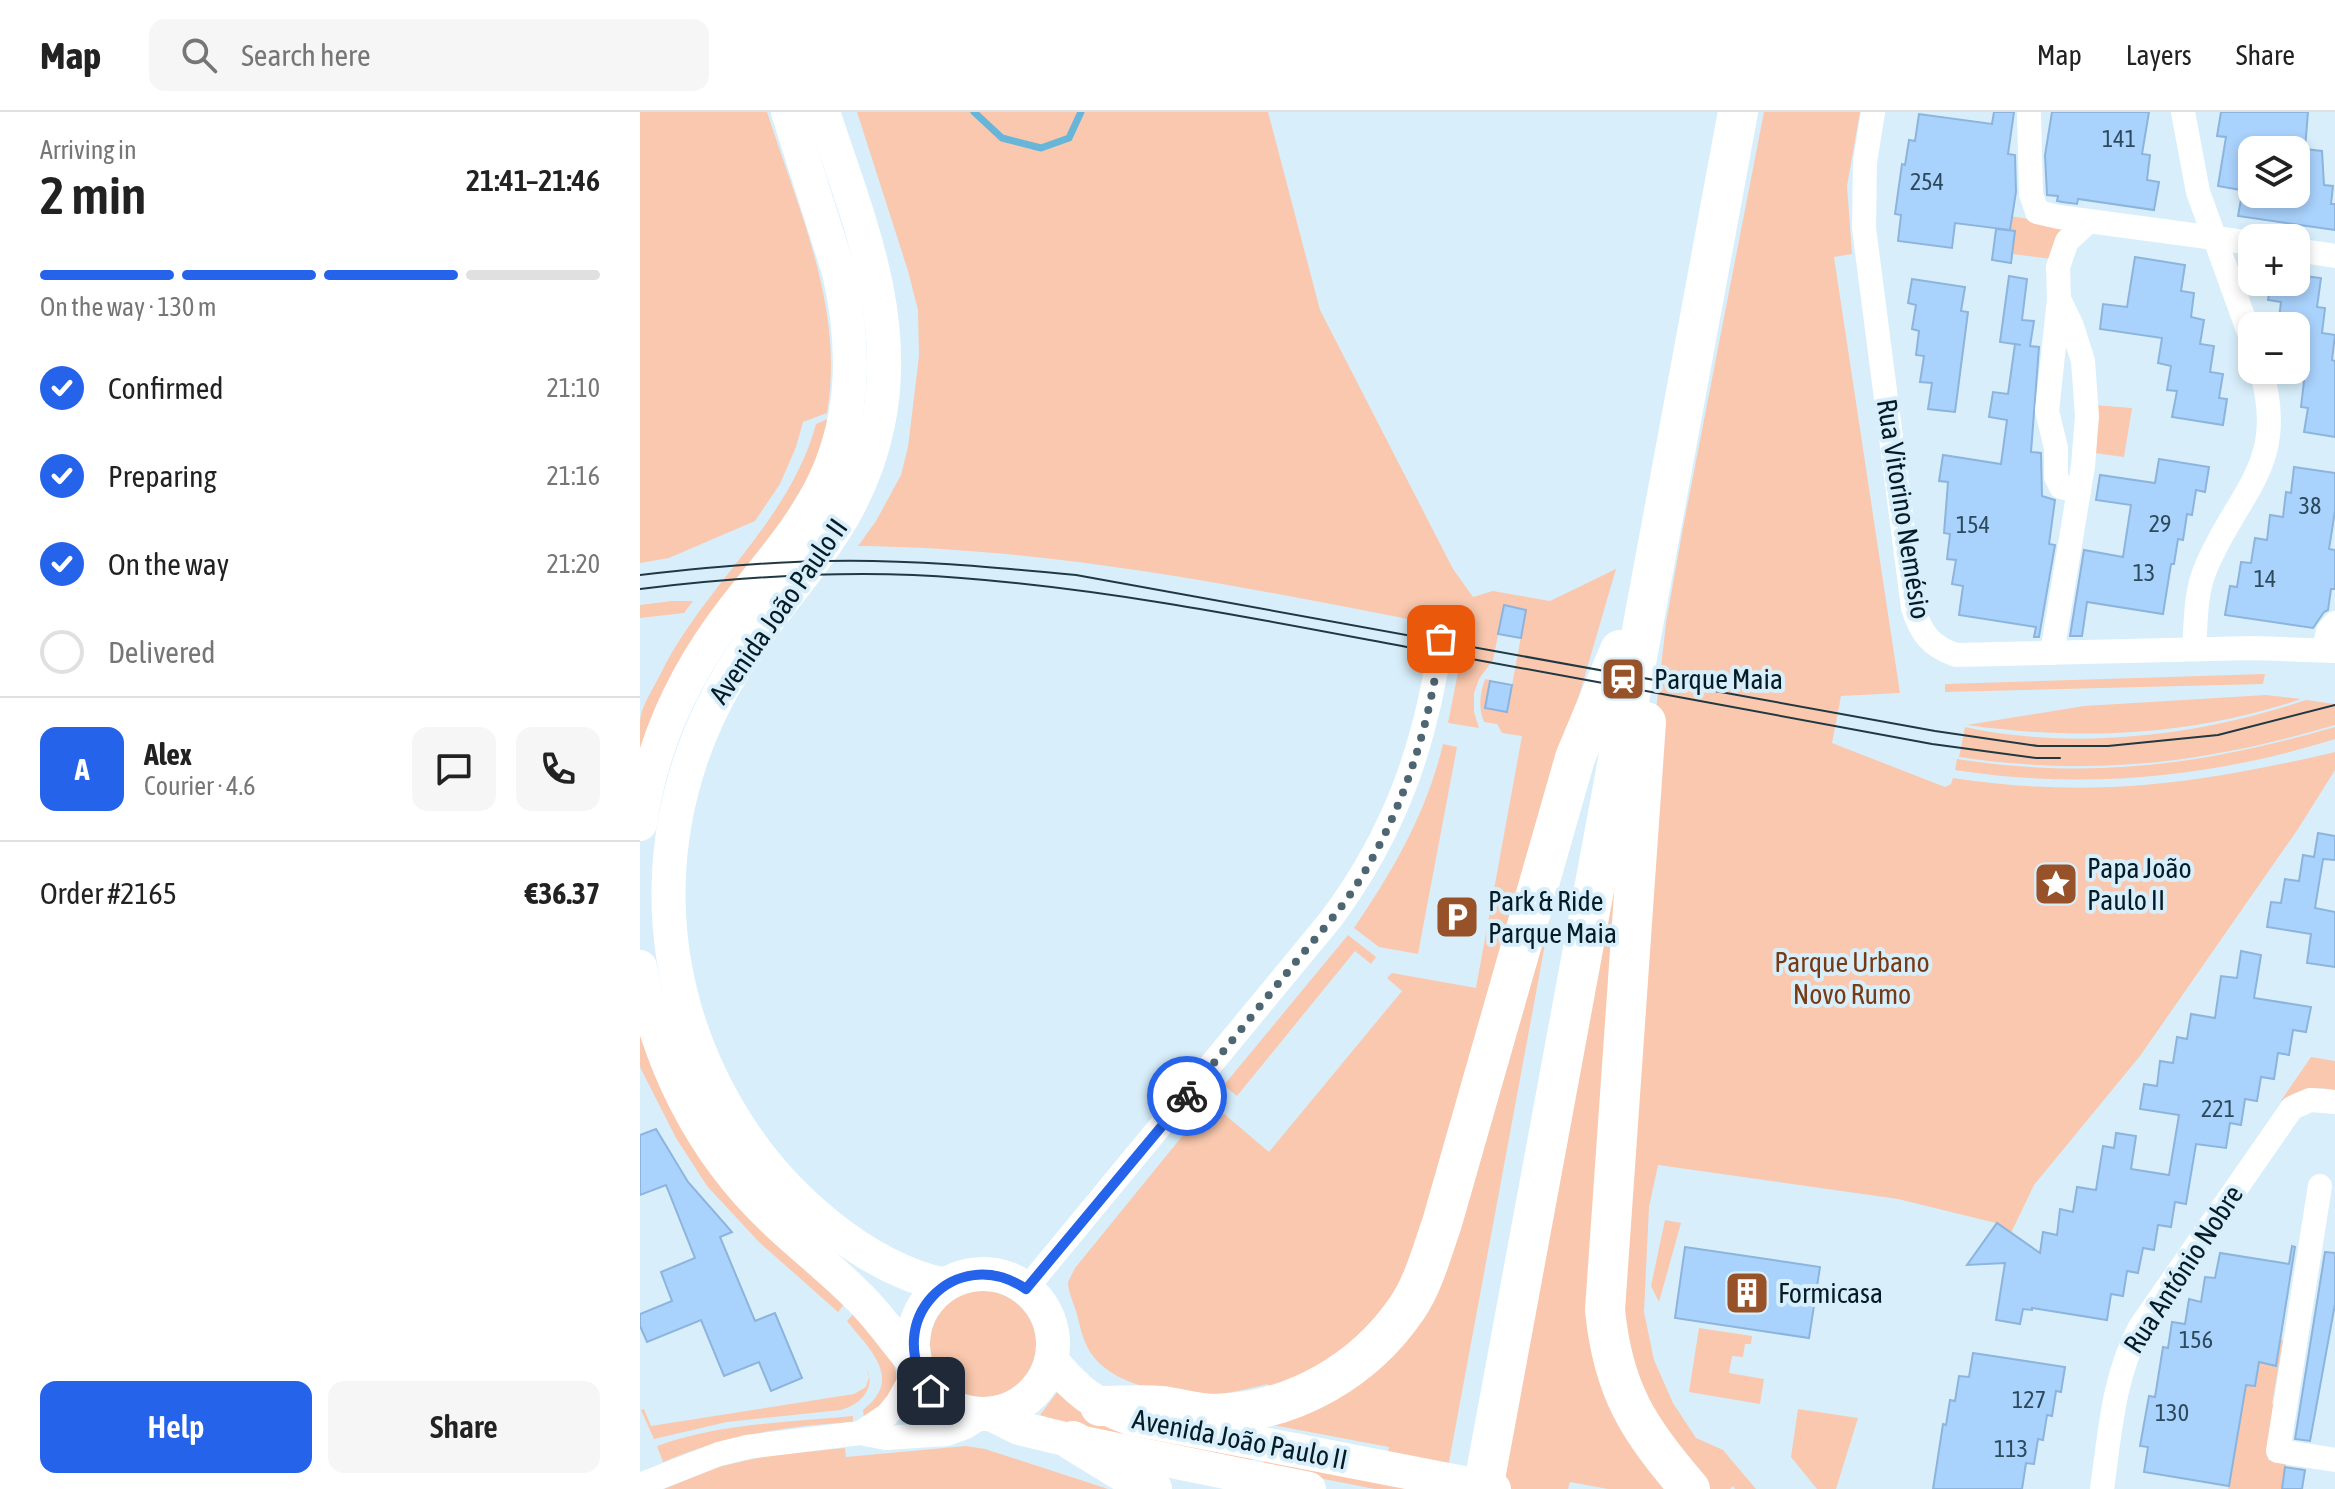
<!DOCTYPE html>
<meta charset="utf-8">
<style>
body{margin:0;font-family:"Asap Condensed",sans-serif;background:#f6f6f6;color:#222;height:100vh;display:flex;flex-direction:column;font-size:30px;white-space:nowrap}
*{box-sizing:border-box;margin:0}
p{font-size:26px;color:#767676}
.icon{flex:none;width:44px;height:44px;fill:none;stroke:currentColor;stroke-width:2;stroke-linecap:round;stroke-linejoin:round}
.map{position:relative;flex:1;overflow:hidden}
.details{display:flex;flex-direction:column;background:#fff;width:640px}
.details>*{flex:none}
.tools{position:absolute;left:1598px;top:24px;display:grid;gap:16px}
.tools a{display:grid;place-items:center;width:72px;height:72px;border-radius:16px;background:#fff;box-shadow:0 4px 12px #0003;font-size:40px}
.pin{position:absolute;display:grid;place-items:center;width:68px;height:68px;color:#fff;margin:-34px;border-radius:16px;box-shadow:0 4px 12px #0006}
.courier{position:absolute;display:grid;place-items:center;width:80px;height:80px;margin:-40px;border:6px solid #2563eb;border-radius:50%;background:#fff;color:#222;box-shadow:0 2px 10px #0007}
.head em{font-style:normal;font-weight:600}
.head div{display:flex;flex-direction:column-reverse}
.head{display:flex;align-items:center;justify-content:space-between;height:136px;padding:0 40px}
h1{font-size:52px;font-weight:600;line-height:60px}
.bar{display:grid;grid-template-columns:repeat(4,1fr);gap:12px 8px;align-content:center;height:96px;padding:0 40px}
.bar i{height:10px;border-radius:6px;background:#e0e0e0}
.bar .selected{background:#2563eb}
.bar p{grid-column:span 4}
.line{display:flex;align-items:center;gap:20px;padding:0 40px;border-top:2px solid #e0e0e0}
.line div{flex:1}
.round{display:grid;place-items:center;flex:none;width:84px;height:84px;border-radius:16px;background:#f6f6f6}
ol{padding:0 40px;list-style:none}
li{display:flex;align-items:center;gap:24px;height:88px}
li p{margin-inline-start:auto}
li .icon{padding:8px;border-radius:50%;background:#2563eb;color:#fff;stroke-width:4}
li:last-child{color:#767676}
li i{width:44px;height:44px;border:4px solid #e0e0e0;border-radius:50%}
.cta{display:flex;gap:16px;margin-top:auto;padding:16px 40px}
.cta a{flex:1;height:92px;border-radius:16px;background:#2563eb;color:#fff;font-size:32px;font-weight:600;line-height:92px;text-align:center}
.cta a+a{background:#f6f6f6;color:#222}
header{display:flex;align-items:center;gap:48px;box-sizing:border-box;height:112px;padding:0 40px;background:#fff;border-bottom:2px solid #e0e0e0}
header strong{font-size:38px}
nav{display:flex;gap:44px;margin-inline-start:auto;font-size:28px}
.search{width:560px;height:72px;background:#f6f6f6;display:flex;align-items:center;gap:20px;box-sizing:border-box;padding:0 28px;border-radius:16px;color:#767676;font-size:30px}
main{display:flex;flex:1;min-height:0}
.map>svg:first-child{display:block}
.green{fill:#f9c8ae}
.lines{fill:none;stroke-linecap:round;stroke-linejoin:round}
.stream{stroke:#67b5d8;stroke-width:7}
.building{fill:#a9d2fc;stroke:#8cb4dd;stroke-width:2}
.minor{stroke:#fff;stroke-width:24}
.secondary{stroke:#fff;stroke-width:34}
.trunk{stroke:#fff;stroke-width:40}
.tram{stroke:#203842;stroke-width:2}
.done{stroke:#4e6671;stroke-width:8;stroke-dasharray:0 14.4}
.route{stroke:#2563eb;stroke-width:10}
.labels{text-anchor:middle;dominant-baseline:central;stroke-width:8;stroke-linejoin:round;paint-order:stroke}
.number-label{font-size:24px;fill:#2d4a5c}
.street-label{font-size:28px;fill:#041c26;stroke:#d8effb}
.poi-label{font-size:28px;fill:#041c26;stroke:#d8effb;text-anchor:start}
.park-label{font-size:28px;fill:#763a14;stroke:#d8effb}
</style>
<header>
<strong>Map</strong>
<div class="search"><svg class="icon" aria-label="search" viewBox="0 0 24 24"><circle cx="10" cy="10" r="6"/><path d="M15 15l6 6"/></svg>Search here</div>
<nav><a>Map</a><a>Layers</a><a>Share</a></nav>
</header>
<main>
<section class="details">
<div class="head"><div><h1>2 min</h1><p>Arriving in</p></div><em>21:41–21:46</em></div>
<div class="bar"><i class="selected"></i><i class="selected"></i><i class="selected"></i><i></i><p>On the way · 130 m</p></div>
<ol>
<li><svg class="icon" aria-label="check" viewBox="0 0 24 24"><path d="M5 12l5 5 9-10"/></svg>Confirmed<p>21:10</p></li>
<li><svg class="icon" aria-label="check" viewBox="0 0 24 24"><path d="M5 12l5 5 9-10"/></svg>Preparing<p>21:16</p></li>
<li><svg class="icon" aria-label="check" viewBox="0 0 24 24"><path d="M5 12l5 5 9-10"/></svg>On the way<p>21:20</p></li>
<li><i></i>Delivered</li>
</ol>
<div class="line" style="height:144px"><b class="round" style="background:#2563eb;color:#fff">A</b><div><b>Alex</b><p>Courier · 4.6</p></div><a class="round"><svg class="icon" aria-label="chat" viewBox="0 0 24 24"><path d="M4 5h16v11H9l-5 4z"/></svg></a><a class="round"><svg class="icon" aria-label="phone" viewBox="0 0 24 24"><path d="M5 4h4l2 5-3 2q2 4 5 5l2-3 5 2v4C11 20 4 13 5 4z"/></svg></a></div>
<div class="line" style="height:104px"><div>Order #2165</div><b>€36.37</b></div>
<div class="cta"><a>Help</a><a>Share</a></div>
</section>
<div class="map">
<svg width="1695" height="1377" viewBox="0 0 1695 1377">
<rect width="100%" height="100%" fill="#d8effb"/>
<g class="green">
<path d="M0 0H127C158 97 205 197 187 301L163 310 156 335 140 372 115 409 29 446 0 451Z"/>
<path d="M217 0H628L680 198 813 457 833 485 853 479 910 489 976 457 767 1173 708 1242 631 1281 628 1272C614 1275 600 1279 586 1281 544 1285 476 1279 450 1240 442 1227 440 1213 436 1199 433 1189 428 1180 428 1170L435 1156 570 990 629 1040 762 879 747 866 752 861 836 876 882 624 862 621 857 612 844 610C838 595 840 582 845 567L850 568 846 596 867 600 886 498 864 494 853 548 839 567 834 581V600L839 616 808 611 825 525 771 515 773 508C589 472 406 436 218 434L236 409 261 363 268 335 279 244 278 198 268 159Z"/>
<path d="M1124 0H1220L1207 74 1212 142 1194 145 1260 581 1201 584 1192 631 1305 675 1311 672 1313 666C1452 687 1559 672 1695 640V658L1658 717 1500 944 1394 1073 1371 1121 1356 1111 1258 1087 1018 1053 1009 1095 1004 1200 1014 1248 1033 1291 1056 1326 1083 1338 1116 1377H1095L1093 1374 1090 1377H1064L1011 1310 978 1223 1016 599 1026 511 1043 416Z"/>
<polygon points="1369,104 1431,113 1411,147 1372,142 1375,119 1367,118"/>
<polygon points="1455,293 1492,296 1484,345 1454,341"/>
<path d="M192 305 175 354 0 645C0 633 0 620 0 608 2 593 13 577 20 563 64 473 149 411 176 312Z"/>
<polygon points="32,489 53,489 44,501 0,506 0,493"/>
<polygon points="1625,562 1623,572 1305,580 1305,572"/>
<path d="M1626 583 1661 587C1553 624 1440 629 1327 613L1444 594Z"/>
<path d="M1666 588 1695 592V613C1566 651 1454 665 1319 645L1325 615C1435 639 1559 624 1666 588Z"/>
<path d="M1695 615V627C1570 666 1445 678 1315 658L1317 647C1452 668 1564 653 1695 615Z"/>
<path d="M803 632 817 635 778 842 739 835 714 816C753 759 787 700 803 632Z"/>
<polygon points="978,725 954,1164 1035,1377 968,1377 930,1370 928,1377 862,1377"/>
<polygon points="916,773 804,1377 735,1377 622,1355 624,1347 743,1369 749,1335 628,1312 745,1238"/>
<polygon points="708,823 736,845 731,852 715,839 597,984 584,973"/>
<polygon points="0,916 206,1190 198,1200 119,1130 67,1074 36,1026 0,955"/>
<path d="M1671 945 1695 949V978C1673 974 1658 977 1640 990Z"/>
<polygon points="1025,1108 1041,1111 1019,1190 1011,1174"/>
<circle cx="343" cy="1232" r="53"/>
<path d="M216 1199C231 1220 269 1254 253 1282 247 1292 233 1300 224 1308L223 1298C264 1267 230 1238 207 1209Z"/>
<polygon points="1059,1216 1112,1224 1111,1232 1105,1232 1103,1245 1092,1244 1089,1261 1124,1267 1120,1292 1049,1280"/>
<polygon points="1633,1226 1643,1228 1632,1292 1637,1293 1628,1348 1646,1351 1642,1377 1588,1377 1606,1273 1615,1274 1619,1250 1629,1252"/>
<path d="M226 1256C237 1276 220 1293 201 1298L87 1310 14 1327 1 1298 4 1297 11 1314 214 1282 226 1275 229 1265Z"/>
<polygon points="418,1279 613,1345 611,1353 443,1316 400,1303"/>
<polygon points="1158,1297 1218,1306 1196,1377 1177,1377 1151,1345"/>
<path d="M213 1304V1310C145 1314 87 1323 23 1350L17 1334C76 1312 150 1310 213 1304Z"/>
<polygon points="326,1334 345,1337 468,1377 24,1377 78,1355 126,1344 205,1336 206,1345"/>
</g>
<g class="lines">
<polyline class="stream" points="334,0 362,26 401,36 429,26 441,0"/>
</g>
<g class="building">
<polygon points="1354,0 1374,0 1368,42 1375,43 1376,80 1370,118 1315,111 1312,136 1258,129 1261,103 1255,102 1262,52 1265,53 1269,28 1275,29 1279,2 1352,12"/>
<polygon points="1412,0 1509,0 1502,42 1510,43 1507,68 1519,70 1514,98 1438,87 1437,92 1422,90 1417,89 1418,84 1407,83 1405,43"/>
<polygon points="1581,0 1668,0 1665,37 1682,39 1684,73 1693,74 1691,92 1695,92 1695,118 1598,104 1602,82 1656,82 1656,38 1612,38 1612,80 1578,74 1586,25 1577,24"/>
<polygon points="1356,117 1375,119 1371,151 1352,148"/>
<polygon points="1495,145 1545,153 1541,179 1554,181 1551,205 1564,208 1560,232 1574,234 1570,260 1583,262 1579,286 1587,287 1583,313 1532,305 1537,279 1527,278 1531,254 1518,251 1522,226 1460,217 1463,192 1487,195"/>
<polygon points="1656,163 1681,166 1677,195 1685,196 1682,221 1695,223 1692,248 1695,249 1695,325 1664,320 1668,296 1661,295 1664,269 1658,268 1662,244 1656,243 1656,214 1638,214 1641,190 1628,188 1631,170 1656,170"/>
<polygon points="1369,164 1387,167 1382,208 1394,209 1390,234 1399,235 1391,340 1401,341 1402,384 1415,388 1409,432 1415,433 1399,525 1394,525 1396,515 1319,503 1323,474 1312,472 1316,448 1307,447 1310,422 1304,421 1308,370 1299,369 1303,343 1361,352 1367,308 1349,305 1353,280 1368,282 1375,232 1381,233 1360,230"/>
<polygon points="1272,167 1325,175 1321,199 1328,200 1315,300 1288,297 1292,271 1280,270 1284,244 1276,243 1279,219 1272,217 1276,193 1268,191"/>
<polygon points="1519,347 1569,355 1565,380 1556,378 1552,403 1547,402 1543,428 1538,427 1534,452 1531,452 1523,502 1447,490 1442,524 1430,524 1444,438 1483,445 1491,393 1456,388 1460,363 1515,371"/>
<polygon points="1654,355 1695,361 1695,399 1689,437 1695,438 1695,477 1691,477 1688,498 1684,500 1673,516 1585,503 1590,474 1597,475 1601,450 1611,451 1615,426 1627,428 1630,403 1643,405 1646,380 1651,381"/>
<polygon points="864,493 886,498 881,526 858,522"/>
<polygon points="850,569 872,573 867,600 845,596"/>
<polygon points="1678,721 1695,724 1695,748 1683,747 1675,796 1695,800 1695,855 1667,851 1671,822 1627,815 1631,790 1641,791 1645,767 1659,769 1663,743 1674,745"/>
<polygon points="1601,839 1621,843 1614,886 1671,895 1666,920 1653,918 1649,943 1638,941 1634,967 1621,965 1617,989 1605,987 1601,1013 1590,1011 1586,1036 1556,1032 1546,1092 1535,1090 1531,1115 1518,1113 1514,1138 1503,1136 1498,1161 1487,1159 1483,1184 1471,1182 1467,1208 1392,1196 1392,1198 1383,1197 1380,1212 1356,1208 1365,1151 1327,1153 1357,1111 1400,1141 1403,1120 1417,1123 1420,1097 1433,1100 1437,1075 1456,1078 1463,1034 1474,1036 1476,1021 1496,1024 1491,1057 1529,1063 1539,1003 1500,997 1504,972 1517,974 1520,949 1533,951 1537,925 1547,927 1551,902 1575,906 1581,864 1597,866"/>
<polygon points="16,1017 48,1070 92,1120 80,1125 115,1209 135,1201 162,1266 131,1279 119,1250 84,1264 61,1208 7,1230 0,1214 0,1202 32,1189 21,1160 55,1146 26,1073 0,1083 0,1023"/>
<polygon points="1652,1134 1655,1135 1636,1254 1619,1250 1615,1274 1606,1273 1589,1374 1504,1360 1508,1335 1500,1334 1509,1284 1515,1285 1523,1235 1528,1236 1532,1210 1545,1212 1549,1187 1561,1190 1565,1165 1575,1166 1580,1141 1649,1152"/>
<polygon points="1045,1135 1180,1155 1169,1226 1035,1206"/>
<polygon points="1685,1140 1695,1141 1695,1192 1670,1329 1655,1327"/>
<polygon points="1333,1241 1425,1255 1421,1280 1416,1279 1412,1304 1407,1303 1403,1328 1398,1327 1394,1352 1386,1351 1382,1377 1293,1377 1303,1312 1306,1313 1310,1288 1315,1289 1319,1264 1329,1265"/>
<polygon points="1645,1355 1665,1358 1662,1377 1642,1377"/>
</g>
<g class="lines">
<g class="minor">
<path d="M1233 0 1225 50 1224 116 1273 496C1281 521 1290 534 1316 543L1613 536 1695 539"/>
<polyline points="1389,0 1391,82 1397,100 1419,105 1612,131"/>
<polyline points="1543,0 1558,80 1612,229"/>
<polyline points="1656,138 1695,144"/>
<polyline points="1419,187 1407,299 1416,336 1416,365 1421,375 1439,379"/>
<path d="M1554 537C1556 512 1555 482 1565 458 1597 379 1649 354 1621 258"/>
<polyline points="1684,537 1688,519 1695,511"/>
<polyline points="1412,541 1443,354 1447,304 1443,249 1432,214 1419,187 1418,155 1427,129 1449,109"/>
<polyline points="1680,1074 1638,1339 1695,1348"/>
<path d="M386 1177 691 807C755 721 786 633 801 527"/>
<polyline points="220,1321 247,1303 257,1291 277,1255"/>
<polyline points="0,1373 79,1342 107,1335 220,1321 246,1326 307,1322 326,1315 345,1302"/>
<path d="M1462 1377C1470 1321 1473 1266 1500 1215L1652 996 1670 988 1695 990"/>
</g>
<g class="secondary">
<path d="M183 0C216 101 261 204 238 312 218 410 163 456 109 534 6 680 1 864 99 1015 143 1084 224 1156 305 1173"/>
<path d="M0 712C11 633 45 560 94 497 125 456 163 416 185 368 216 301 215 231 199 160L148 0"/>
<path d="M0 855C18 950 61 1038 131 1105 159 1132 190 1156 217 1183 239 1204 256 1230 276 1253"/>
<circle cx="343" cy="1232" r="70"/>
<path d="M412 1249C434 1276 456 1295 490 1306L854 1377"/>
<polyline points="351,1302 379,1316 433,1329 669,1377"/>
</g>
<g class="trunk">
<path d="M1006 610 965 1198C973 1278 998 1317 1050 1377"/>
<path d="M460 1294C480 1294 501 1292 521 1294 539 1296 557 1302 576 1302 653 1300 724 1259 767 1196 784 1171 792 1139 802 1111L935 646 980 538"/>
<polyline points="433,1329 512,1377"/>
<polyline points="843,1377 1098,0"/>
</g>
<g class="tram">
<path d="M0 463C61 456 122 450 184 449 268 447 352 455 436 463L1295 619 1398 634H1468L1578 623 1695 593"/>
<path d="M0 477C106 464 214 457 321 466 478 478 633 510 788 539 956 570 1124 600 1292 632L1396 646H1420"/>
</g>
</g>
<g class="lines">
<path class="done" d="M547 984C583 940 619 895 655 851 677 824 701 798 719 769 765 695 790 612 801 527"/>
<path class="route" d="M291 1279C239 1211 315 1129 386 1177L547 984"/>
</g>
<defs>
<g id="station-square" transform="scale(2.3)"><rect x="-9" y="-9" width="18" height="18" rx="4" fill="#985229" stroke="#d8effb"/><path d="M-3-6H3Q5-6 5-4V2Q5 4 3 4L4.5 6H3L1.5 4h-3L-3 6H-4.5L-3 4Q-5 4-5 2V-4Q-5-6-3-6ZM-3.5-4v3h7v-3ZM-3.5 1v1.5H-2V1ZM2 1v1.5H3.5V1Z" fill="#fff"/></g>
<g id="sight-square" transform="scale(2.3)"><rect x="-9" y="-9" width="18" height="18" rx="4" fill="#985229" stroke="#d8effb"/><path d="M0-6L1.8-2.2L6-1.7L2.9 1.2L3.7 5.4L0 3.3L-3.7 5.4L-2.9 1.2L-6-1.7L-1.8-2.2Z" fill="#fff"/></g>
<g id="parking-square" transform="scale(2.3)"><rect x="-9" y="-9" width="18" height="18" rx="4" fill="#985229" stroke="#d8effb"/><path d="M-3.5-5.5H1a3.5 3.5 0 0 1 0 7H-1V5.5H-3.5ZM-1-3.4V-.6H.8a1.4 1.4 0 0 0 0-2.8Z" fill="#fff"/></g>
<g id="building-square" transform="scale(2.3)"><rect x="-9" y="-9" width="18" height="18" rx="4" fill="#985229" stroke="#d8effb"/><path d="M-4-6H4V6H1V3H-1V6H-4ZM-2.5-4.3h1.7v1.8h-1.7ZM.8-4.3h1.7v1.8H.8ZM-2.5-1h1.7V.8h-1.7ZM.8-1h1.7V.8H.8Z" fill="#fff"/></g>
</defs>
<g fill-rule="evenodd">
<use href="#station-square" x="983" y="567"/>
<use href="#sight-square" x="1416" y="772"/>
<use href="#parking-square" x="817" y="805"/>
<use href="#building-square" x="1107" y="1181"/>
</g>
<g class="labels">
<g class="number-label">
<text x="1479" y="26">141</text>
<text x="1287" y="69">254</text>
<text x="1670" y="393">38</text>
<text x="1520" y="411">29</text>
<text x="1333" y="412">154</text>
<text x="1504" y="460">13</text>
<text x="1625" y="466">14</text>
<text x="1578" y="996">221</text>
<text x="1556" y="1227">156</text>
<text x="1389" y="1287">127</text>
<text x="1532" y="1300">130</text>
<text x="1371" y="1336">113</text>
</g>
<g class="street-label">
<text transform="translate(1264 397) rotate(81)">Rua Vitorino Nemésio</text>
<text transform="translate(138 499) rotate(-55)">Avenida João Paulo II</text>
<text transform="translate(1543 1157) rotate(-57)">Rua António Nobre</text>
<text transform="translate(600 1327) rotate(11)">Avenida João Paulo II</text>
</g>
<g class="poi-label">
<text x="1014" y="567">Parque Maia</text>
<text x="1447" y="756">Papa João<tspan x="1447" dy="32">Paulo II</tspan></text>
<text x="848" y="789">Park &amp; Ride<tspan x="848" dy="32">Parque Maia</tspan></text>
<text x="1138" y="1181">Formicasa</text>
</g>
<g class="park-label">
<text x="1212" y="850">Parque Urbano<tspan x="1212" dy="32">Novo Rumo</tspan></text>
</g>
</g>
</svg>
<div class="tools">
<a><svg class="icon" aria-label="layers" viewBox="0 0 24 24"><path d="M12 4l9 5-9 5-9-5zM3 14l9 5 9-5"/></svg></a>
<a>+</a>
<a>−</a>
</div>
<div class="pin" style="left:801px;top:527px;background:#ea580c"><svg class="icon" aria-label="bag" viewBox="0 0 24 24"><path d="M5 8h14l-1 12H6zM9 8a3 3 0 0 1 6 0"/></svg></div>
<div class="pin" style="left:291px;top:1279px;background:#1f2937"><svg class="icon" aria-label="home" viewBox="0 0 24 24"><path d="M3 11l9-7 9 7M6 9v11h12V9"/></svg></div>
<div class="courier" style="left:547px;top:984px"><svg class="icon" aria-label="bike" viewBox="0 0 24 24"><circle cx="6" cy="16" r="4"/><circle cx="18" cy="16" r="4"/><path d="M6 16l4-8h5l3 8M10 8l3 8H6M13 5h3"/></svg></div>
</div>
</main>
